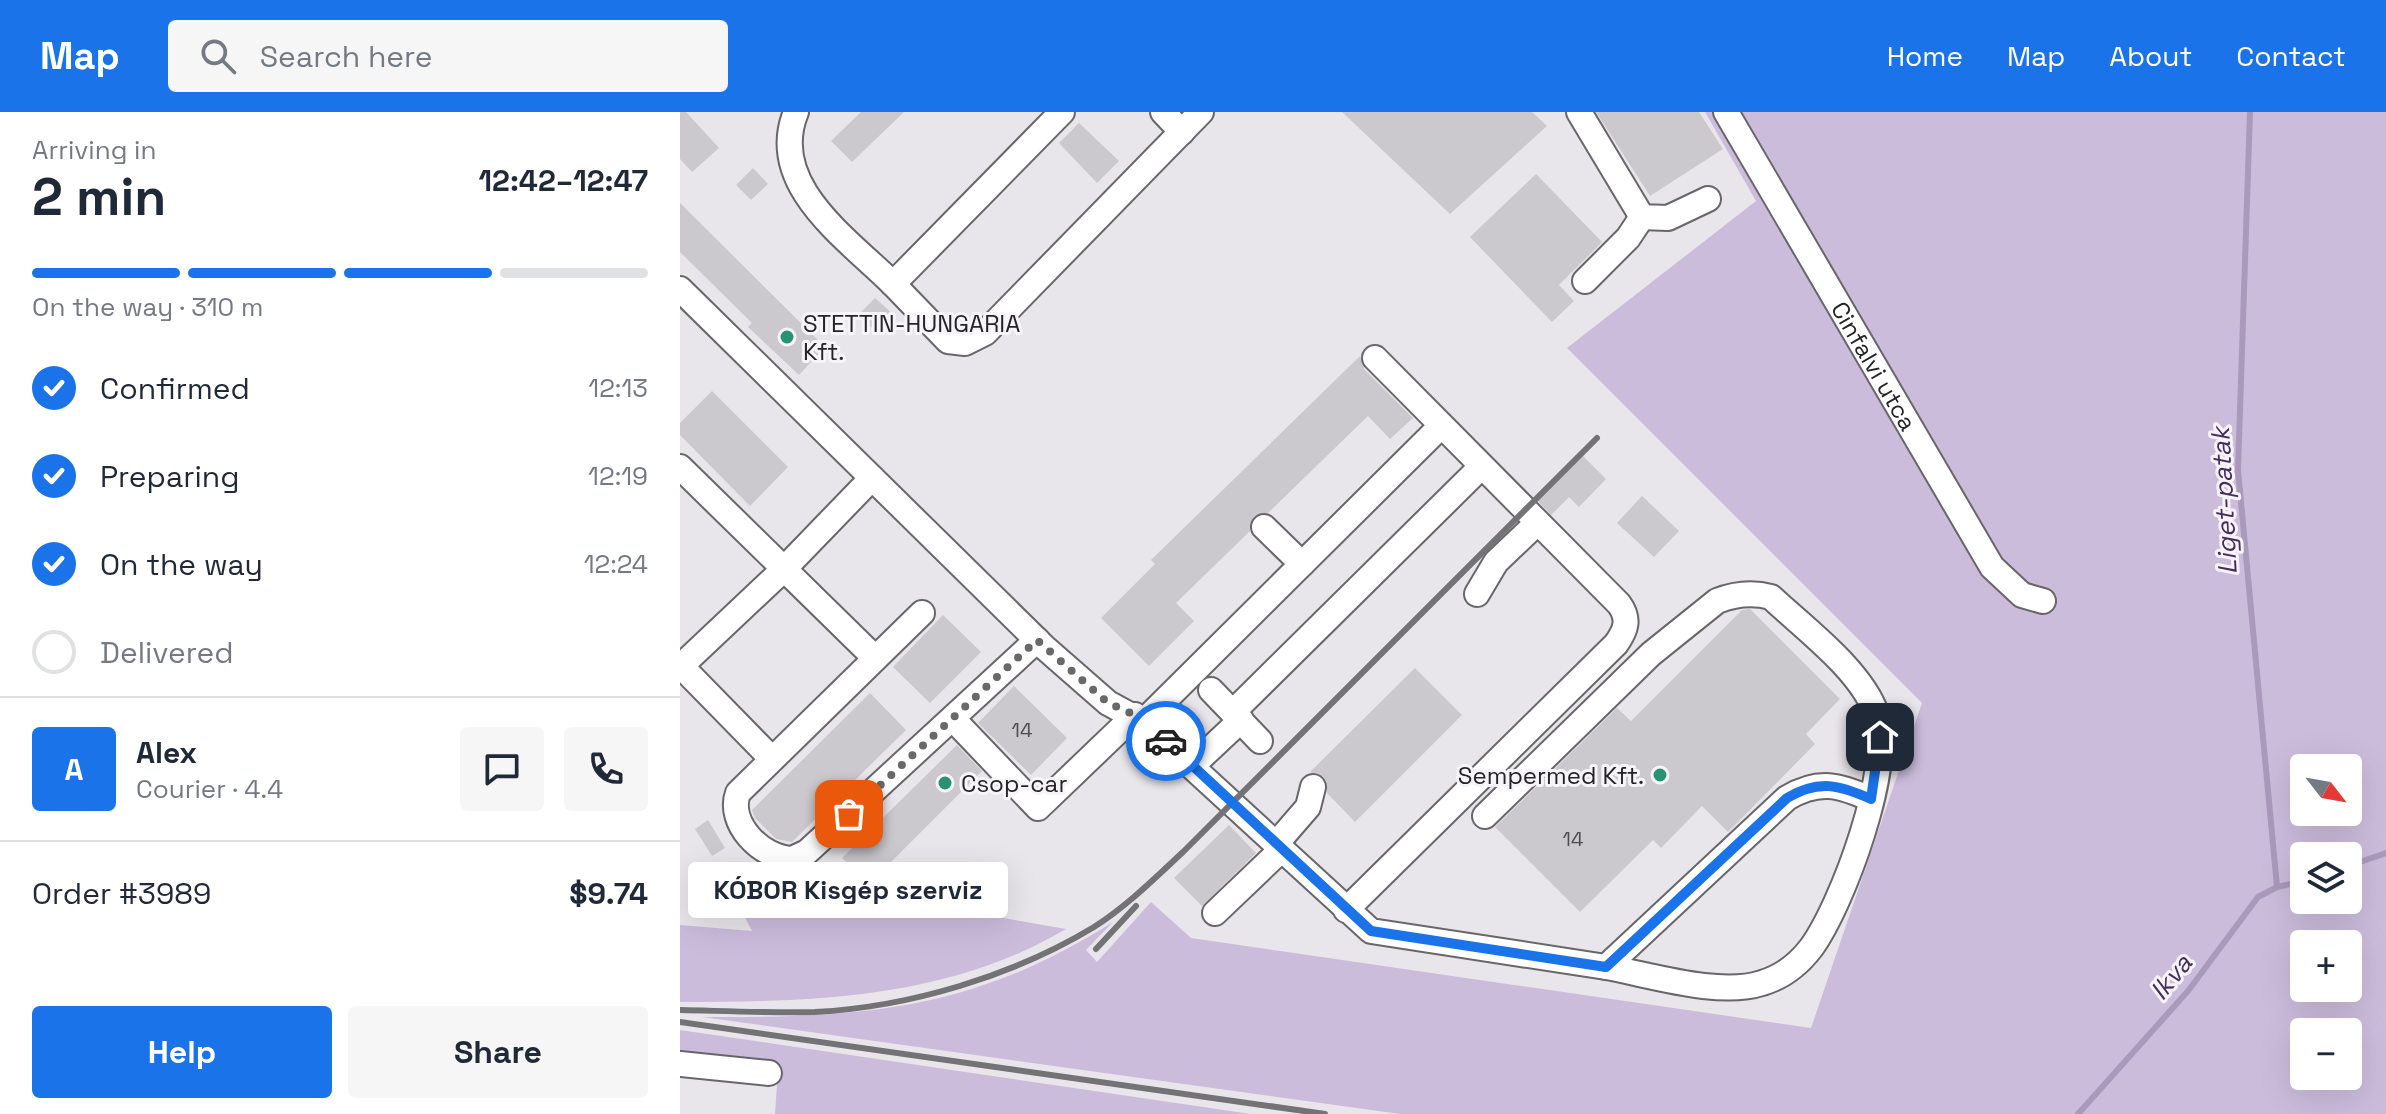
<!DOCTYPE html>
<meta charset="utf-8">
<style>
body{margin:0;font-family:"Space Grotesk",sans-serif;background:#f6f6f7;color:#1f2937;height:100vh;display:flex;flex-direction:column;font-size:30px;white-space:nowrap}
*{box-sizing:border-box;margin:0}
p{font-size:26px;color:#747a83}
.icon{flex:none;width:44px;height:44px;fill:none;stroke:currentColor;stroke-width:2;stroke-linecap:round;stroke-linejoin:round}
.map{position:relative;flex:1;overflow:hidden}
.sheet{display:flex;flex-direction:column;background:#fff;width:680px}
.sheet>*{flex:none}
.needle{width:52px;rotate:121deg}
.fabs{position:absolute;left:1610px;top:642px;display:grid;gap:16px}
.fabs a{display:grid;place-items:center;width:72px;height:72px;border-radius:8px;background:#fff;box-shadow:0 8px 32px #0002;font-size:40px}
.pin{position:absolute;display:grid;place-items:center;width:68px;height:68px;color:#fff;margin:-34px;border-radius:16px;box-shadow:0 4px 12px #0006}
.courier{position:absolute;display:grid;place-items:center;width:80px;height:80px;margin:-40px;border:6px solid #1a73e8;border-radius:50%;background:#fff;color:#222;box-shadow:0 2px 10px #0007}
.bubble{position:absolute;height:56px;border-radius:8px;background:#fff;box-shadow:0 8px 32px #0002;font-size:26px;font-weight:700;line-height:56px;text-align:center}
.headline em{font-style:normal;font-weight:700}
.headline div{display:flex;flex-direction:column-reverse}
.headline{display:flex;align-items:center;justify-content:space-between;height:136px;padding:0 32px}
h1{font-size:52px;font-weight:700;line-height:60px}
.bar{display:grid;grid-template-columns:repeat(4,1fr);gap:12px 8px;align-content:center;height:96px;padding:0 32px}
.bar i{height:10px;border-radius:6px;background:#e0e1e3}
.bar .selected{background:#1a73e8}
.bar p{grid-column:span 4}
.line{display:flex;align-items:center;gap:20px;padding:0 32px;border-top:2px solid #e0e1e3}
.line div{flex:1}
.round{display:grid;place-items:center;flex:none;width:84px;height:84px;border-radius:8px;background:#f6f6f7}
ol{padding:0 32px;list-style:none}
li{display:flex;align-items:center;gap:24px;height:88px}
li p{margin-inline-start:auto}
li .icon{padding:8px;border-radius:50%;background:#1a73e8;color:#fff;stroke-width:4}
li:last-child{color:#747a83}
li i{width:44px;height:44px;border:4px solid #e0e1e3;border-radius:50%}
.cta{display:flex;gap:16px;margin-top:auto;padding:16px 32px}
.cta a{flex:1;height:92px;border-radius:8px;background:#1a73e8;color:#fff;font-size:32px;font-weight:700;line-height:92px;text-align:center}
.cta a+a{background:#f6f6f7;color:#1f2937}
header{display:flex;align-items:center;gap:48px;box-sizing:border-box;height:112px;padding:0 40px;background:#1a73e8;color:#fff}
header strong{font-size:38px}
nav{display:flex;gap:44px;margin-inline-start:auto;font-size:28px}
.search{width:560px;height:72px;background:#f6f6f7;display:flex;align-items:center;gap:20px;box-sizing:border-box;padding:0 28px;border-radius:8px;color:#747a83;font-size:30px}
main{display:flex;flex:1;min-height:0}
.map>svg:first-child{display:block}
.green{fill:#ccbcdc;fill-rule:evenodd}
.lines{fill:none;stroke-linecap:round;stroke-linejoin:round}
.stream{stroke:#ab99bc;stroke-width:6}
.building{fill:#cbc9cd}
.minor-casing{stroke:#68666a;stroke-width:28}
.minor{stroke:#fff;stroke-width:24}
.rail{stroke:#737274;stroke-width:6}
.done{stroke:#69686a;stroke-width:8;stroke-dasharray:0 14.4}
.route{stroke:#1a73e8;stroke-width:10}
.poi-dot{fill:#299270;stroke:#f6f4f8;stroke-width:3}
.labels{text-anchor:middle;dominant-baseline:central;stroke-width:6;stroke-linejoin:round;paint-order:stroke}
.number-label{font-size:20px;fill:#4e4d4f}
.poi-label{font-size:24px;fill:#252425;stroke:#f6f4f8;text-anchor:start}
.street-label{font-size:24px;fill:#252425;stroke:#f6f4f8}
.water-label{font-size:26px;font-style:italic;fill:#472d5d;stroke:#f6f4f8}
</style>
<header>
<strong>Map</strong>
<div class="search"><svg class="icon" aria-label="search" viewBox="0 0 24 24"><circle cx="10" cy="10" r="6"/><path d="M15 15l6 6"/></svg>Search here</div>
<nav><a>Home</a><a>Map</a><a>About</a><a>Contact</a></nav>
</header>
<main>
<section class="sheet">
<div class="headline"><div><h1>2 min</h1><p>Arriving in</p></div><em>12:42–12:47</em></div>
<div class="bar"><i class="selected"></i><i class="selected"></i><i class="selected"></i><i></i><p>On the way · 310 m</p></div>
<ol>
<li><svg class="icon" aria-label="check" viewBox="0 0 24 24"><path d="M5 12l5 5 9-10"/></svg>Confirmed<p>12:13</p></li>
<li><svg class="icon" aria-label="check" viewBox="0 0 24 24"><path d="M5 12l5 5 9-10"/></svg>Preparing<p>12:19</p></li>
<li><svg class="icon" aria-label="check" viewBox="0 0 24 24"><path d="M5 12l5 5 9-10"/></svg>On the way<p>12:24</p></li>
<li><i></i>Delivered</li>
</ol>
<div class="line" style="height:144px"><b class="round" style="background:#1a73e8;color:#fff">A</b><div><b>Alex</b><p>Courier · 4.4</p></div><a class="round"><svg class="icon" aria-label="chat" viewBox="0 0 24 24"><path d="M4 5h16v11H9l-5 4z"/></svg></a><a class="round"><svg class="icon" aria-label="phone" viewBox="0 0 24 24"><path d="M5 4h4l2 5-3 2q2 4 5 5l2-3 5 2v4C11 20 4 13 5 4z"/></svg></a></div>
<div class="line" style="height:104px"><div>Order #3989</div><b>$9.74</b></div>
<div class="cta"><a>Help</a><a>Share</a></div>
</section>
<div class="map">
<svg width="1706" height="1002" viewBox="0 0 1706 1002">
<rect width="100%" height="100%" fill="#e8e6eb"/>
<g class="green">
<path d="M1025 0H1706V1002H720L22 905C184 906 292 899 433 810L406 838 417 850 471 790 511 826 1131 916 1242 591 887 236 1076 89ZM1624 656H1668V700H1624ZM1624 744H1668V788H1624ZM1624 832H1668V876H1624ZM1624 920H1668V964H1624Z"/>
<path d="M40 756 386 817C268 887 133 890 0 890V813L72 819Z"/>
<polygon points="0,918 571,1002 95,1002 98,957 0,945"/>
</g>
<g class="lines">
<g class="stream">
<polyline points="1570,0 1558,358 1597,775"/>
<polyline points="1668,754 1706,741"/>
<polyline points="1398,1002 1508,879 1578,785 1597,775 1624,769"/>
</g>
</g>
<g class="building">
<polygon points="0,0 6,0 39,36 12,60 0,47"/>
<polygon points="181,0 224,0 172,50 151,29"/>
<polygon points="662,0 852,0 867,14 770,102"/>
<polygon points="916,0 1019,0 1043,37 970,84"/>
<polygon points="399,11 439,49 417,71 379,31"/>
<polygon points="73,56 88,72 71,88 56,73"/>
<polygon points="856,62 922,130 879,173 894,189 872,210 790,125"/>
<polygon points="0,91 145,235 119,263 68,215 72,211 0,140"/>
<polygon points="195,186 215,204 198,222 178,203"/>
<polygon points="680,244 684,257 733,306 710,327 688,304 588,401 574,404 570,419 496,491 514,509 469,554 421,506 475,452 471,448"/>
<polygon points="32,279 108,355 70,394 0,323 0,311"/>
<polygon points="902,343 926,367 899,395 889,385 871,403 857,388"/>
<polygon points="962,384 999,419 974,445 937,411"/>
<polygon points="1070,497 1160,587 1126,622 1135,632 1048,720 1022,694 981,736 973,728 900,800 815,715 937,596 951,609 1062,498"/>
<polygon points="263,503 301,540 250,591 213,555"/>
<polygon points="735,556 782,603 675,710 647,681 644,665 630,660"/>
<polygon points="334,574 387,626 351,663 298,611"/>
<polygon points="190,581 226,618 112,730 96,727 75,706 72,698"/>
<polygon points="277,633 302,659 189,772 162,746"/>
<polygon points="28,708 45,736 32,744 15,717"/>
<polygon points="549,713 576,741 522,794 494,766"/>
</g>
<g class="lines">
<g class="minor-casing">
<g id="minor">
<path d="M116 0C86 73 168 127 213 172L382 0"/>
<polyline points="483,0 502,20"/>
<polyline points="899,0 962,105 988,106 1028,87"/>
<path id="s1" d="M1046 0 1312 455 1342 483 1363 489"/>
<polyline points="905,169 948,126 962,105"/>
<polyline points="213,172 268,229 285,231 305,221 521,0"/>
<path d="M0 177 364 535 428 591 463 610 691 819 926 855 1107 686C1139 667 1159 673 1191 687"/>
<polyline points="0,355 195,546"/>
<polyline points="584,415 622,452"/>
<polyline points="797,482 816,450 857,411"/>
<path d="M242 501 58 681C47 711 81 746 112 747L127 740 357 528"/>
<polyline points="0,553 92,647"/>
<polyline points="1,554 104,457 192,366"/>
<polyline points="531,578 580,629"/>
<polyline points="553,600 801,355"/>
<polyline points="273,607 358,696 455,603"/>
<polyline points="463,610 761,314"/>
<polyline points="512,654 561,608"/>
<path d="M805 704 971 542 1037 489C1055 482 1072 480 1091 485 1124 516 1181 558 1196 601 1215 652 1162 794 1131 836 1118 853 1102 865 1082 871 1039 885 971 863 926 855"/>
<polyline points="596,732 628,695 633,675"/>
<path d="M666 798 936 532C946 518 950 507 939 492L695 246"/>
<polyline points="535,801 602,737"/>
<polyline points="0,952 89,961"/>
</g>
</g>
<use href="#minor" class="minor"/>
<g class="rail">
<polyline points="416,837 456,794"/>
<path d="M0 898C45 899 90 901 135 900 230 895 333 864 414 815 447 794 475 766 503 740L917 326"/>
<polyline points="0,910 645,1002"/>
</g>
</g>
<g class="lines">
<polyline class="done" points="169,702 357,528 428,591 455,603 486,629"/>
<path class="route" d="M486 629 691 819 926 855 1107 686C1139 667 1159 673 1191 687L1200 625"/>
</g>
<g class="poi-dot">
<circle cx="107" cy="225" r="8"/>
<circle cx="980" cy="663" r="8"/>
<circle cx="265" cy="671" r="8"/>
</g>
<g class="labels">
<g class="number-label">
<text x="342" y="618">14</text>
<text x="893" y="727">14</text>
</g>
<g class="poi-label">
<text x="123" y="211">STETTIN-HUNGARIA<tspan x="123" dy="28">Kft.</tspan></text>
<text x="964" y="663" text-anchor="end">Sempermed Kft.</text>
<text x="281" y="671">Csop-car</text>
</g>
<g class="street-label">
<text stroke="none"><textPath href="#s1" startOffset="294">Cinfalvi utca</textPath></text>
</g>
<g class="water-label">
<text transform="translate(1544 389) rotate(-93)">Liget-patak</text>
<text transform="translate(1491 865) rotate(-51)">Ikva</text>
</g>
</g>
</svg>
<div class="fabs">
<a><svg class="needle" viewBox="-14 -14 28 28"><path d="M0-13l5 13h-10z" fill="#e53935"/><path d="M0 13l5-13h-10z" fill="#747a83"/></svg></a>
<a><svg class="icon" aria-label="layers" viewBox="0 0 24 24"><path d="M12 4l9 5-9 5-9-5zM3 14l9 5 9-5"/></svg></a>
<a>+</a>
<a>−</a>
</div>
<div class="pin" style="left:169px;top:702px;background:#ea580c"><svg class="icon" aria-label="bag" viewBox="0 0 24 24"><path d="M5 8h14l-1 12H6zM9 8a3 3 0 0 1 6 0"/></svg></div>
<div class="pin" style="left:1200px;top:625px;background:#1f2937"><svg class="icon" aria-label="home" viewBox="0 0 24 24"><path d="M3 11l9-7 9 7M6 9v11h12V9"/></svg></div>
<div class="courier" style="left:486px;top:629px"><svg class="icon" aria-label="car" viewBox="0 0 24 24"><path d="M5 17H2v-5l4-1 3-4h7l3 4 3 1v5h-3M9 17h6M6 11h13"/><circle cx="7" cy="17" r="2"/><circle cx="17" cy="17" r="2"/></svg></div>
<div class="bubble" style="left:8px;top:750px;width:320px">KÓBOR Kisgép szerviz</div>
</div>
</main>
